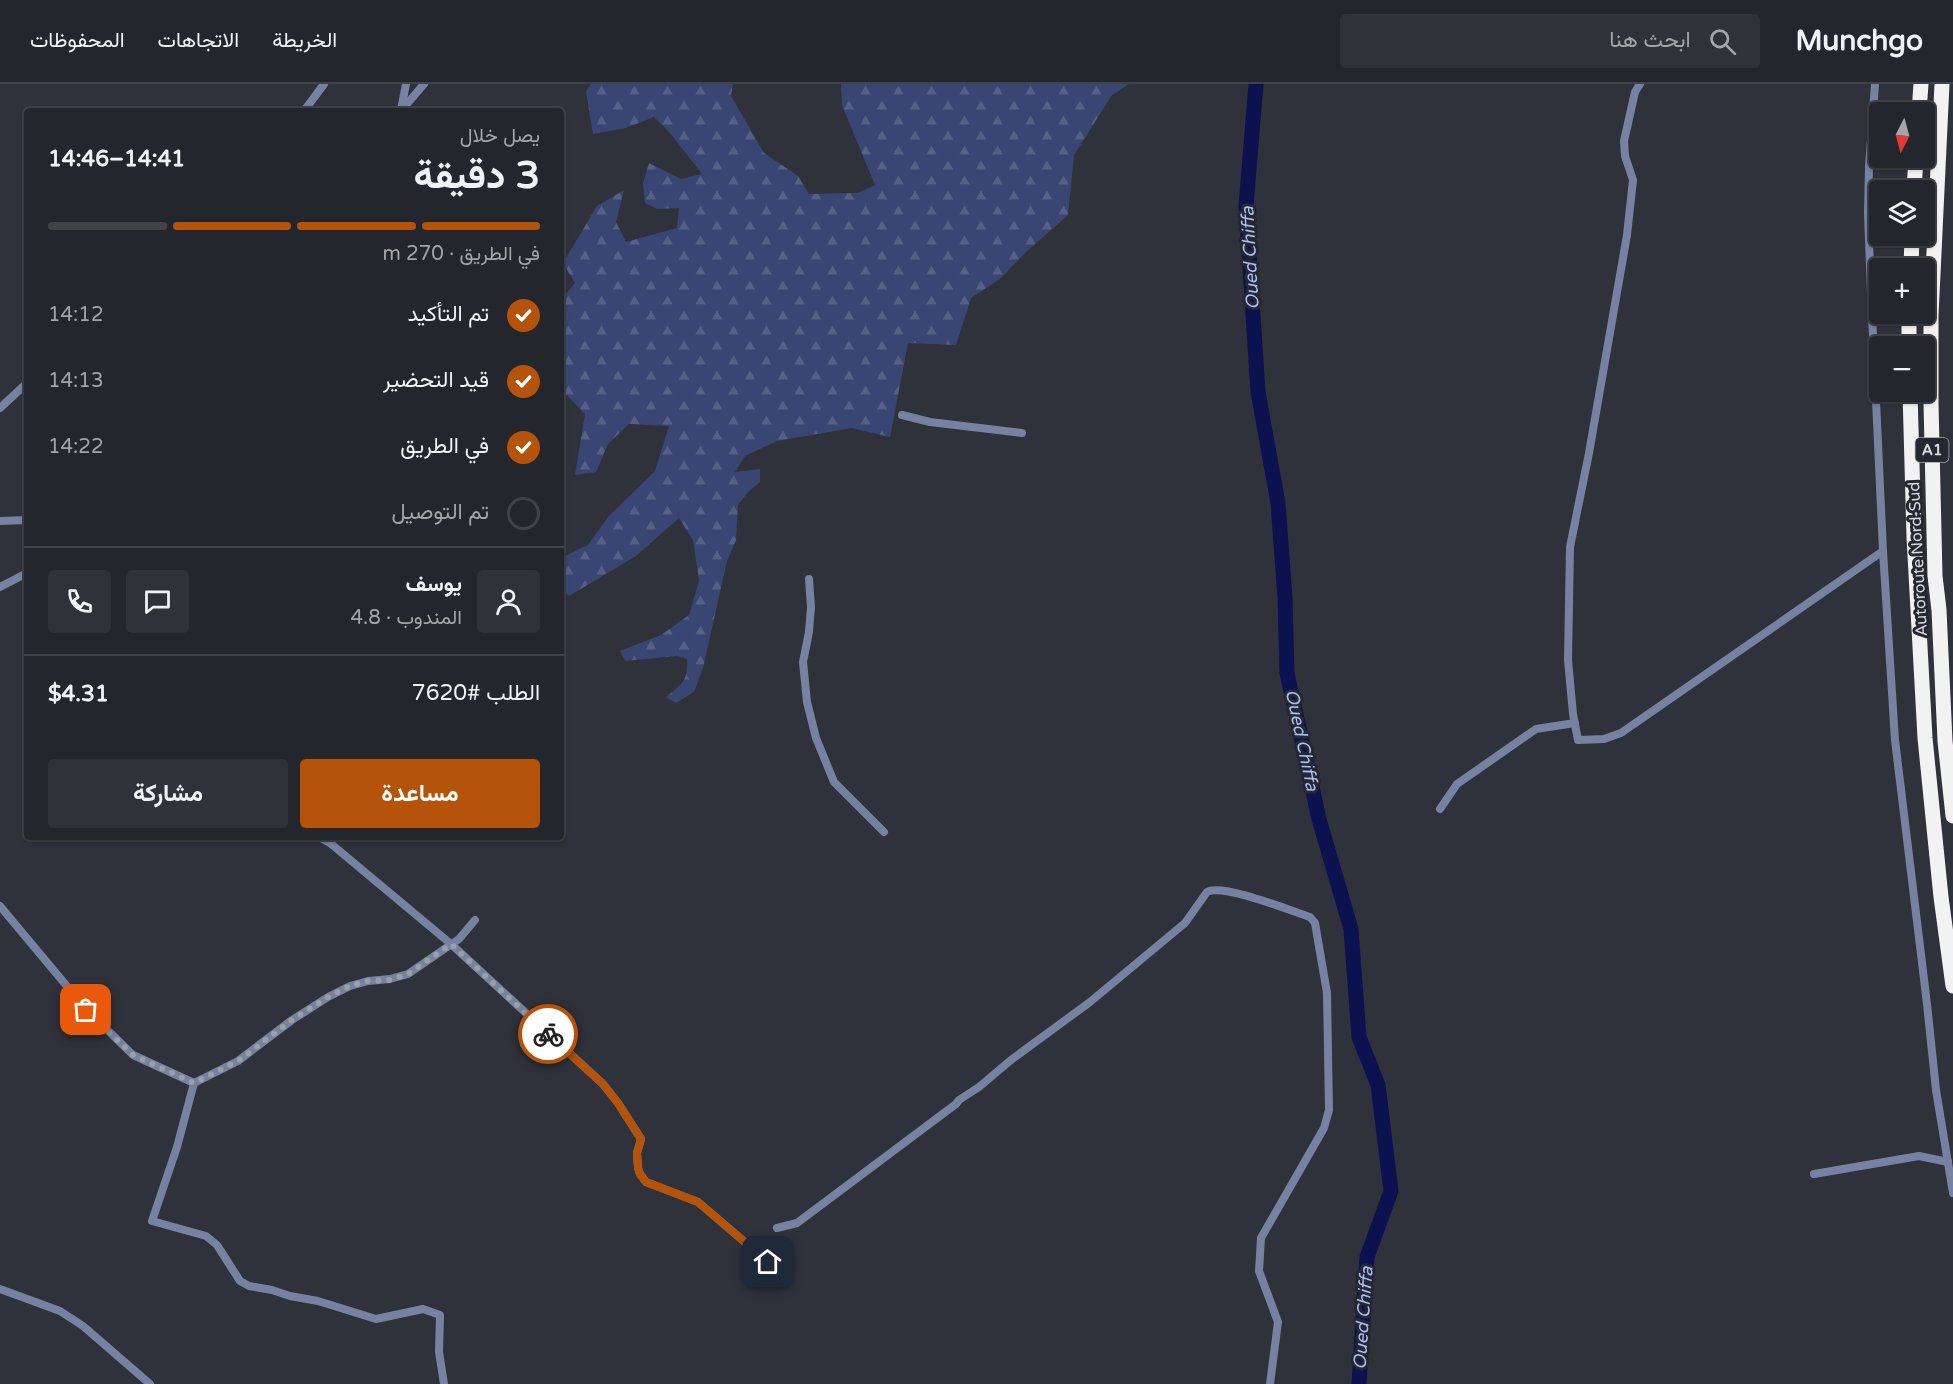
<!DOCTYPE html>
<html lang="ar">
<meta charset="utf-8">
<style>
body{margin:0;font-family:"Varela Round",Vazirmatn,sans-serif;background:#2f3238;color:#f1f3f6;direction:rtl;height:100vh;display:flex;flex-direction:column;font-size:22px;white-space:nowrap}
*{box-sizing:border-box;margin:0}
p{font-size:20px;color:#a3a5a9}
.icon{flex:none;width:33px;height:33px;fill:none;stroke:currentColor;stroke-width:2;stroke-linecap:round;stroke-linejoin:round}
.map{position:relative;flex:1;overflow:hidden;direction:ltr}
.sheet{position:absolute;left:24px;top:24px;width:540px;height:732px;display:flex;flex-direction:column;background:#23262c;border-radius:6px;box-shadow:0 2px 4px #0004,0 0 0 2px #404348;direction:rtl}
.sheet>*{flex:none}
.needle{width:39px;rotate:186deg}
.tools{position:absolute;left:1869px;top:18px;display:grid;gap:12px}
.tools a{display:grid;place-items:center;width:66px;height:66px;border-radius:6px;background:#23262c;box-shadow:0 2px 4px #0004,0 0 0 2px #404348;font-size:30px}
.pin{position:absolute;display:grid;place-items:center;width:51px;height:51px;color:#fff;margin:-26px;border-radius:12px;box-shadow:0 3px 9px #0006}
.courier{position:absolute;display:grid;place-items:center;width:60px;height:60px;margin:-30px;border:4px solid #b45309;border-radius:50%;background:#fff;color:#222;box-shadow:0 2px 8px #0007}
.head em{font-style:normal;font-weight:700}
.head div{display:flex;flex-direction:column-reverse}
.head{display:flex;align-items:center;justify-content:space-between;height:102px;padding:0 24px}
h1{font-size:39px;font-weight:700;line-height:45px}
.bar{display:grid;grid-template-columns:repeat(4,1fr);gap:9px 6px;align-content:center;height:72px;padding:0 24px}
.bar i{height:8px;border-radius:4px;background:#404348}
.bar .on{background:#b45309}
.bar p{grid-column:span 4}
.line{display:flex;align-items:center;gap:15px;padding:0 24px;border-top:2px solid #404348}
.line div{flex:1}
.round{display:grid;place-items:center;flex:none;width:63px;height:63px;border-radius:6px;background:#2f3238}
ol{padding:0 24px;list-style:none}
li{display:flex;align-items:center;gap:18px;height:66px}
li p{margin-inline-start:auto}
li .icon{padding:6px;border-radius:50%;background:#b45309;color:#fff;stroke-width:4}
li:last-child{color:#a3a5a9}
li i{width:33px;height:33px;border:3px solid #404348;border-radius:50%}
.cta{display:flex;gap:12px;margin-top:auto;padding:12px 24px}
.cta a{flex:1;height:69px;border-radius:6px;background:#b45309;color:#fff;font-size:24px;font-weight:700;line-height:69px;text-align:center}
.cta a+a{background:#2f3238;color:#f1f3f6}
header{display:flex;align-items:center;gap:36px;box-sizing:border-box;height:84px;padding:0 30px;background:#23262c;border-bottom:2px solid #404348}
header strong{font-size:28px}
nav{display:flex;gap:33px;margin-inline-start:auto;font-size:21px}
.search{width:420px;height:54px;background:#2f3238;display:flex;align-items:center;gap:15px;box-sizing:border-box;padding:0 21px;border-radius:6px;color:#a3a5a9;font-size:22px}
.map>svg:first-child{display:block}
.forest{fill:url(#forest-firs)}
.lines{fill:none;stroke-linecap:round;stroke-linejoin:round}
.river{stroke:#0c1250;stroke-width:15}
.street{stroke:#7781a1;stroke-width:8}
.highway{stroke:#f2f2f2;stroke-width:15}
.done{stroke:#9d9fa6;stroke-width:6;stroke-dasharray:0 10.8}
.route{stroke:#b45309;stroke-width:8}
.labels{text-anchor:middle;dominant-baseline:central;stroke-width:6;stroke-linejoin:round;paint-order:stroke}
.shield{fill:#252831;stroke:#a2a5ac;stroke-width:1.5}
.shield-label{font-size:15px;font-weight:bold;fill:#d8dae0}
.street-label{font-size:16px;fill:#d8dae0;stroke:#252831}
.water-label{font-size:18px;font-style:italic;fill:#aabdf6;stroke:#252831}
</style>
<header>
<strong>Munchgo</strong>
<div class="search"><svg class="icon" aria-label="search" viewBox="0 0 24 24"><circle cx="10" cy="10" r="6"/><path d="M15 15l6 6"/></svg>ابحث هنا</div>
<nav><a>الخريطة</a><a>الاتجاهات</a><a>المحفوظات</a></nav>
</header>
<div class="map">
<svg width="1953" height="1300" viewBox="0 0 1953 1300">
<defs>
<pattern id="forest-firs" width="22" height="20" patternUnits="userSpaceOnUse" patternTransform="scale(1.5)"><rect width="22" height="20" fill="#394673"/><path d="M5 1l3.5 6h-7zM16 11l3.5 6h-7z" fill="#556087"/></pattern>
</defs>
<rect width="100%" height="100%" fill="#2f323b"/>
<path class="forest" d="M591 0H733L731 12 764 69 798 92 809 110 858 109 875 101 842 21 841 0H1129L1112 11 1074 71 1068 131 1026 168 1000 195 971 214 956 261 908 259 890 353 852 344 777 357 745 372 735 388 760 385V398L748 408 738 421 736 456 727 477 703 584 694 608 676 619 666 613C682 600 688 598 687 575L677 572 625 577 620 567 661 551 689 531 699 497 693 456 679 434 636 472 569 512 561 505V481L567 471 588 461 608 433 655 387 669 342 629 340 608 360 596 388 575 391 585 330 561 305V216L575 199 563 179 597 122 624 106 616 138 626 158 677 144 679 124 657 125 645 119 643 99 649 79 681 95 702 90 671 50 654 33 626 44 593 50 586 7Z"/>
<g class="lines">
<polyline class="river" points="1256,0 1246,122 1258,308 1278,419 1285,514 1287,589 1319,735 1351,845 1359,953 1378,1001 1391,1107 1367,1173 1359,1300"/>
<g class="street">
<polyline points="1640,0 1635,8 1624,57 1625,72 1633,96 1627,151 1589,369 1570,463 1568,576 1573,630 1578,656 1604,655 1621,649 1883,467"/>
<polyline points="1875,0 1869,83 1868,129 1871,209 1883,467 1895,656 1927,920 1936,1006 1953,1109"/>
<polyline points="401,26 406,0"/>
<polyline points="304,27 324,0"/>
<polyline points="401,27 424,0"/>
<polyline points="0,324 27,299"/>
<polyline points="902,331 930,338 1022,349"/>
<polyline points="0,437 27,436"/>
<polyline points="809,495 811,523 809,548 803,578 807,618 816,654 834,698 884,748"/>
<polyline points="0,503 27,489"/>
<polyline points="1440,725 1457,700 1536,645 1575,639"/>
<polyline points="319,753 330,759 451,860 603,1000 618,1019 641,1055 637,1069 638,1084 640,1090 646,1098 698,1118 768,1178"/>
<polyline points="0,822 86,925 133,971 194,999"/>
<polyline points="194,999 177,1063 152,1137 206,1152 217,1161 240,1197 249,1202 272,1206 290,1212 318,1217 376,1235 423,1225 440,1231 439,1268 444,1300"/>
<polyline points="194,999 238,977 292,936 328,913 350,902 368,897 390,895 408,890 459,855 475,836"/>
<polyline points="1814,1090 1919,1072 1948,1078"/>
<path d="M777 1144 797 1139 956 1020 959 1016 979 1003 1011 976 1090 918 1185 839 1207 808C1223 799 1291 827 1310 833L1315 839 1327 909 1329 1026 1324 1044 1261 1154 1259 1187 1278 1238 1270 1300"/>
<polyline points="0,1205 60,1227 83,1242 150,1300"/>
</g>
<g class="highway">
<polyline points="1942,0 1931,232 1931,319 1935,492 1939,526 1945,657 1953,732"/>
<polyline points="1919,28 1921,0"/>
<polyline points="1914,106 1916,74"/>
<polyline points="1911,184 1912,152"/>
<polyline points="1909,262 1909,230"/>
<polyline points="1910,308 1914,453 1925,654 1941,813 1953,902"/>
</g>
</g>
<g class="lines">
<polyline class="done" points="86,926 133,971 194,999 238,977 292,936 328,913 350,902 368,897 390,896 408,890 451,860 548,950"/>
<polyline class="route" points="548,950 603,1000 618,1019 641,1055 637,1069 638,1084 640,1090 646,1098 698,1118 768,1178"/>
</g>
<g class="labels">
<rect class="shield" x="1915.5" y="354" width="33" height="24" rx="4.5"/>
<g class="shield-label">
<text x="1932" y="366">A1</text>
</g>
<g class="street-label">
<text transform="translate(1918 475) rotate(-93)">Autoroute Nord-Sud</text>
</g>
<g class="water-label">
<text transform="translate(1250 174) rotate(-93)">Oued Chiffa</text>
<text transform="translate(1302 656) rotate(78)">Oued Chiffa</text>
<text transform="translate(1363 1234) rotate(-86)">Oued Chiffa</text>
</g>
</g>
</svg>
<div class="tools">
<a><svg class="needle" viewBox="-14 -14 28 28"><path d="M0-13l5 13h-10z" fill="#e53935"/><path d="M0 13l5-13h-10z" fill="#a3a5a9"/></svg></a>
<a><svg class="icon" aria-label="layers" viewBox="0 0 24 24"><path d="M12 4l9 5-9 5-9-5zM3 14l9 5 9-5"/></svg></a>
<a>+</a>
<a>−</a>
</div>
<div class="pin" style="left:86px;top:926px;background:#ea580c"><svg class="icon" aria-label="bag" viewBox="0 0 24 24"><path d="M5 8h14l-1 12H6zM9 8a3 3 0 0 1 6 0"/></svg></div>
<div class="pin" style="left:768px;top:1178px;background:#1f2937"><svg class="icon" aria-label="home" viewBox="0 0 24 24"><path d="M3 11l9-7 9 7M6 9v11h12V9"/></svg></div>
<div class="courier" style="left:548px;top:950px"><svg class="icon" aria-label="bike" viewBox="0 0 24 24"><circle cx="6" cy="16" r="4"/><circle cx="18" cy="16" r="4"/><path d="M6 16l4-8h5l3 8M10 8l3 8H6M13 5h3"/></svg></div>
<section class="sheet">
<div class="head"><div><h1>3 دقيقة</h1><p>يصل خلال</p></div><em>14:41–14:46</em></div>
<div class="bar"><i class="on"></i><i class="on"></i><i class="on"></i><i></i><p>في الطريق · 270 m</p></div>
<ol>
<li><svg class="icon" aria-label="check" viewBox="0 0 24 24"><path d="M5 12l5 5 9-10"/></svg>تم التأكيد<p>14:12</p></li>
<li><svg class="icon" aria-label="check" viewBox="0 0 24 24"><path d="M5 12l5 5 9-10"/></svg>قيد التحضير<p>14:13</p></li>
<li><svg class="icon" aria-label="check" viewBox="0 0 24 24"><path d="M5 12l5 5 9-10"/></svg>في الطريق<p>14:22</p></li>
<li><i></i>تم التوصيل</li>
</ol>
<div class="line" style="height:108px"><a class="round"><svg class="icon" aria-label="person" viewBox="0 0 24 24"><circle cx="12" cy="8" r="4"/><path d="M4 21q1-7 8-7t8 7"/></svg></a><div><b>يوسف</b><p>المندوب · 4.8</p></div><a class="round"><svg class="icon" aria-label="chat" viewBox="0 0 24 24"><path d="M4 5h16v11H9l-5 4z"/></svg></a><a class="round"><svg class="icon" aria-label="phone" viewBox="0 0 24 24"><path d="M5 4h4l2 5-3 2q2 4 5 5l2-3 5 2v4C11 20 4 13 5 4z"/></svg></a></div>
<div class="line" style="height:78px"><div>الطلب #7620</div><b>$4.31</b></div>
<div class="cta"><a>مساعدة</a><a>مشاركة</a></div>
</section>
</div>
